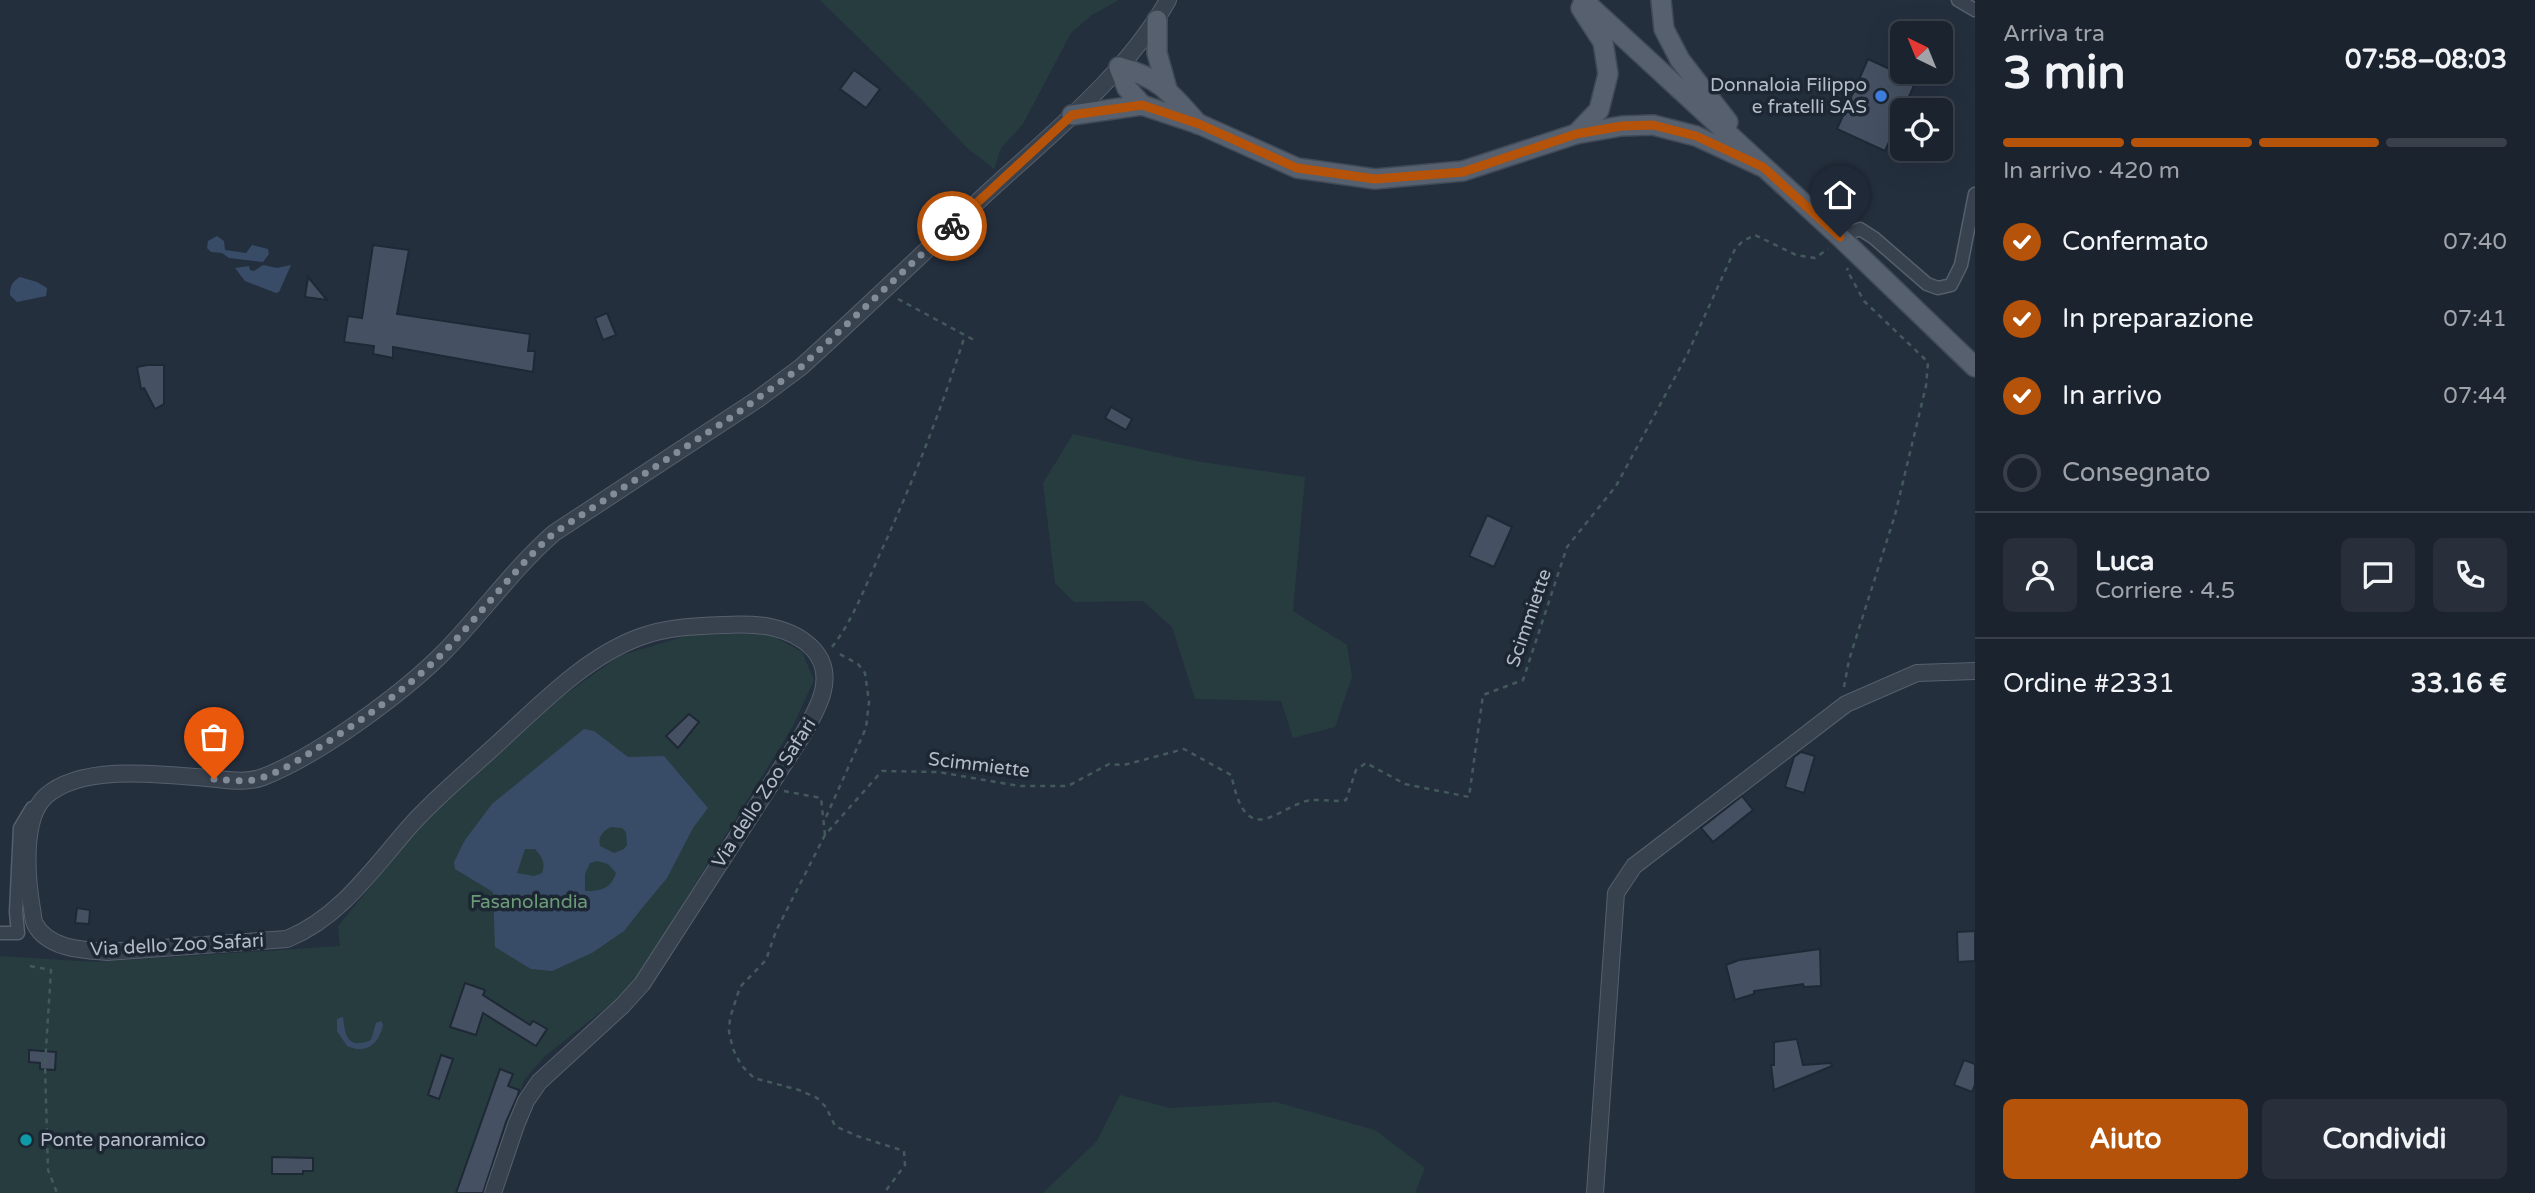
<!DOCTYPE html>
<html lang="it">
<meta charset="utf-8">
<style>
body{margin:0;font-family:"Varela Round",sans-serif;background:#282f3a;color:#f1f3f6;height:100vh;display:flex;flex-direction:column;font-size:26px;white-space:nowrap}
*{box-sizing:border-box;margin:0}
p{font-size:23px;color:#a0a4aa}
.icon{flex:none;width:38px;height:38px;fill:none;stroke:currentColor;stroke-width:2;stroke-linecap:round;stroke-linejoin:round}
.map{position:relative;flex:1;overflow:hidden}
.panel{display:flex;flex-direction:column;background:#1b232e;width:560px}
.panel>*{flex:none}
.needle{width:46px;rotate:317deg}
.buttons{position:absolute;left:1890px;top:21px;display:grid;gap:14px}
.buttons a{display:grid;place-items:center;width:63px;height:63px;border-radius:10px;background:#1b232e;box-shadow:0 7px 28px #0002,0 0 0 2px #39404a;font-size:35px}
.pin{position:absolute;display:grid;place-items:center;width:60px;height:60px;color:#fff;margin:-72px -30px;border-radius:50% 50% 50% 0;rotate:-45deg;box-shadow:0 0 7px #0007}
.pin .icon{rotate:45deg}
.courier{position:absolute;display:grid;place-items:center;width:70px;height:70px;margin:-35px;border:5px solid #b45309;border-radius:50%;background:#fff;color:#222;box-shadow:0 2px 9px #0007}
.summary em{font-style:normal;font-weight:800}
.summary div{display:flex;flex-direction:column-reverse}
.summary{display:flex;align-items:center;justify-content:space-between;height:119px;padding:0 28px}
h1{font-size:46px;font-weight:800;line-height:52px}
.bar{display:grid;grid-template-columns:repeat(4,1fr);gap:10px 7px;align-content:center;height:84px;padding:0 28px}
.bar i{height:9px;border-radius:5px;background:#39404a}
.bar .current{background:#b45309}
.bar p{grid-column:span 4}
.line{display:flex;align-items:center;gap:18px;padding:0 28px;border-top:2px solid #39404a}
.line div{flex:1}
.round{display:grid;place-items:center;flex:none;width:74px;height:74px;border-radius:10px;background:#282f3a}
ol{padding:0 28px;list-style:none}
li{display:flex;align-items:center;gap:21px;height:77px}
li p{margin-inline-start:auto}
li .icon{padding:7px;border-radius:50%;background:#b45309;color:#fff;stroke-width:4}
li:last-child{color:#a0a4aa}
li i{width:38px;height:38px;border:4px solid #39404a;border-radius:50%}
.action{display:flex;gap:14px;margin-top:auto;padding:14px 28px}
.action a{flex:1;height:80px;border-radius:10px;background:#b45309;color:#fff;font-size:28px;font-weight:800;line-height:80px;text-align:center}
.action a+a{background:#282f3a;color:#f1f3f6}
main{display:flex;flex:1;min-height:0}
.map>svg:first-child{display:block}
.green{fill:#263c3f}
.water{fill:#394c67;fill-rule:evenodd}
.building{fill:#455162;stroke:#1f2835;stroke-width:2}
.lines{fill:none;stroke-linecap:round;stroke-linejoin:round}
.minor-casing{stroke:#565f6c;stroke-width:15}
.tertiary-casing{stroke:#565f6c;stroke-width:18}
.primary-casing{stroke:#414a57;stroke-width:22}
.path{stroke:#44595c;stroke-width:2.5;stroke-dasharray:5 5;stroke-linecap:butt}
.minor{stroke:#38414e;stroke-width:12}
.tertiary{stroke:#38414e;stroke-width:16}
.primary{stroke:#56606e;stroke-width:19}
.done{stroke:#828b98;stroke-width:7;stroke-dasharray:0 12.6}
.route{stroke:#b45309;stroke-width:9}
.shop-dot{fill:#3f7fe0;stroke:#1d2633;stroke-width:2.5}
.culture-dot{fill:#0f9aa8;stroke:#1d2633;stroke-width:2.5}
.labels{text-anchor:middle;dominant-baseline:central;stroke-width:7;stroke-linejoin:round;paint-order:stroke}
.poi-label{font-size:19px;fill:#b4bcc9;stroke:#1d2633;text-anchor:end}
.street-label{font-size:19px;fill:#b4bcc9;stroke:#1d2633}
.park-label{font-size:19px;fill:#6b9a76;stroke:#1d2633}
</style>
<main>
<div class="map">
<svg width="1975" height="1193" viewBox="0 0 1975 1193">
<rect width="100%" height="100%" fill="#242f3e"/>
<g class="green">
<polygon points="820,0 1119,0 1092,15 1071,33 1023,124 1001,148 994,169 966,147 920,98"/>
<polygon points="1073,434 1195,461 1305,477 1293,611 1347,645 1352,677 1335,727 1293,738 1281,701 1195,699 1172,627 1143,601 1074,602 1055,583 1043,483"/>
<polygon points="768,633 802,652 814,680 792,728 635,981 616,1000 545,1056 524,1080 484,1193 0,1193 0,956 96,962 340,946 338,926 426,820 562,697 619,656 689,635"/>
<polygon points="1120,1095 1170,1108 1276,1102 1375,1130 1425,1168 1415,1193 1043,1193 1097,1141"/>
</g>
<g class="water">
<polygon points="217,236 224,241 225,250 246,253 252,245 268,249 269,254 263,262 229,258 222,253 211,252 207,248 208,241"/>
<polygon points="263,265 277,268 291,265 279,292 276,293 245,281 235,268 249,266 250,270 254,271"/>
<path d="M20 277 37 282 47 288 46 296 17 302 10 295C10 286 12 282 20 277Z"/>
<path d="M584 729 594 731 628 757 664 756 708 808 693 828 667 878 643 907 624 931 592 953 552 971 531 969 495 947 493 892 455 869 454 862 465 840 492 804ZM611 827 622 828 626 832 627 845 624 849 614 853 600 846C598 836 602 832 611 827ZM525 849H535C542 857 546 863 542 873L534 876 517 873ZM597 861 608 864 616 873C611 889 601 891 585 891V874L590 863Z"/>
<path d="M343 1017C345 1036 348 1050 371 1040L376 1023 381 1021 383 1025C379 1043 367 1055 347 1046L337 1031V1019Z"/>
</g>
<g class="building">
<polygon points="1868,59 1916,81 1885,151 1837,129"/>
<polygon points="854,70 880,89 866,108 840,89"/>
<polygon points="373,245 409,250 397,314 530,334 528,351 535,351 533,372 393,347 393,358 373,354 374,346 344,342 348,316 362,318"/>
<polygon points="308,277 327,300 305,297"/>
<polygon points="607,313 616,335 603,340 595,318"/>
<polygon points="147,365 164,365 164,404 155,409 144,388 141,389 137,367"/>
<polygon points="1111,407 1132,419 1126,430 1105,418"/>
<polygon points="1487,515 1512,527 1494,567 1469,556"/>
<polygon points="689,714 699,722 678,748 666,736"/>
<polygon points="1801,752 1815,756 1804,793 1785,787 1794,757"/>
<polygon points="1742,796 1753,810 1713,842 1701,828"/>
<polygon points="77,908 90,910 89,924 75,923"/>
<polygon points="1975,931 1975,961 1958,962 1957,932"/>
<polygon points="1820,949 1821,986 1804,987 1803,984 1754,991 1754,994 1735,1000 1726,965 1739,960"/>
<polygon points="465,983 485,990 483,995 530,1025 533,1021 547,1029 536,1046 483,1013 476,1035 450,1027"/>
<polygon points="1797,1039 1803,1065 1831,1063 1832,1066 1774,1090 1771,1065 1774,1065 1774,1042"/>
<polygon points="29,1050 56,1052 55,1070 40,1069 40,1063 29,1062"/>
<polygon points="441,1055 453,1059 439,1099 428,1095"/>
<polygon points="1964,1060 1975,1064 1975,1085 1972,1092 1954,1085"/>
<polygon points="500,1069 513,1074 508,1086 519,1090 518,1095 506,1122 483,1193 456,1193"/>
<polygon points="272,1157 313,1158 313,1171 303,1171 303,1174 272,1174"/>
</g>
<g class="lines">
<g class="minor-casing">
<g id="minor">
<polyline points="1958,0 1975,10"/>
<polyline points="1840,237 1860,229 1874,238 1927,284 1938,288 1951,285 1961,265 1975,194"/>
<polyline points="0,933 18,933 16,912 20,828 32,808"/>
</g>
</g>
<g class="tertiary-casing">
<g id="tertiary">
<path d="M493 1193 516 1125 526 1101 539 1082 622 1006 642 984 802 736C817 710 838 676 813 649 790 625 755 623 724 625 696 626 667 627 640 637 585 657 539 706 496 745 468 771 437 796 411 825 374 867 341 917 287 939L107 952C83 950 48 949 35 924 33 921 33 913 32 909 27 880 21 818 46 796 82 764 160 774 206 778 224 779 245 784 263 777 318 756 405 692 446 650 483 612 514 568 554 533L758 399 801 367C864 310 925 251 987 193 1051 134 1125 76 1168 0"/>
<polyline points="1595,1193 1616,893 1634,866 1846,704 1917,673 1975,671"/>
</g>
</g>
<g class="primary-casing">
<g id="primary">
<polyline points="1583,0 1840,237 1975,367"/>
<polyline points="1661,0 1664,29 1680,60 1728,122"/>
<polyline points="1157,20 1157,53 1167,89"/>
<path d="M1119 67C1159 77 1172 94 1198 124"/>
<polyline points="1119,67 1127,88 1142,105"/>
<polyline points="1072,115 1142,105 1199,124 1297,168 1375,179 1463,171 1576,134 1622,126 1653,125 1696,136 1763,167"/>
<polyline points="1576,134 1599,110 1608,74 1603,42 1581,8"/>
</g>
</g>
<g class="path">
<polyline points="898,299 974,340"/>
<path d="M832 647C853 620 865 587 879 556 912 484 941 411 965 335"/>
<polyline points="1844,687 1849,660 1895,515 1926,386 1928,362 1864,301 1847,270 1848,268"/>
<path d="M784 791 821 798 825 835 882 771 938 772 1019 786H1068L1109 764 1124 765 1184 749 1231 775C1236 792 1241 827 1268 818 1280 814 1291 806 1303 802 1318 797 1331 803 1346 800L1356 770 1366 763 1405 784 1469 797 1483 695 1523 680 1567 547 1616 486 1687 355 1735 249 1743 241 1755 235 1796 255 1815 258 1828 249"/>
<polyline points="826,817 866,728 869,702 865,673 858,664 836,652"/>
<polyline points="825,835 776,931 766,960 740,987 730,1018 729,1032 733,1049 741,1065 754,1078 799,1090 817,1098 826,1107 835,1126 857,1136 904,1151 905,1165 884,1193"/>
<polyline points="30,966 51,970 45,1065 48,1170 57,1193"/>
</g>
<use href="#minor" class="minor"/>
<use href="#tertiary" class="tertiary"/>
<use href="#primary" class="primary"/>
</g>
<g class="lines">
<path class="done" d="M214 779C229 780 246 783 261 778 280 772 297 761 313 751 360 722 407 689 445 651 483 612 514 569 554 533L736 414 801 367 952 226"/>
<polyline class="route" points="952,226 1072,115 1142,105 1199,124 1297,168 1375,179 1463,172 1576,134 1622,126 1653,125 1696,136 1763,167 1840,237"/>
</g>
<circle class="shop-dot" cx="1881" cy="96" r="7"/>
<circle class="culture-dot" cx="26" cy="1140" r="7"/>
<g class="labels">
<g class="poi-label">
<text x="1867" y="85">Donnaloia Filippo<tspan x="1867" dy="22">e fratelli SAS</tspan></text>
<text x="40" y="1140" text-anchor="start">Ponte panoramico</text>
</g>
<g class="street-label">
<text transform="translate(1529 618) rotate(-71)">Scimmiette</text>
<text transform="translate(979 765) rotate(7)">Scimmiette</text>
<text transform="translate(764 793) rotate(-57)">Via dello Zoo Safari</text>
<text transform="translate(177 945) rotate(-3)">Via dello Zoo Safari</text>
</g>
<g class="park-label">
<text x="529" y="902">Fasanolandia</text>
</g>
</g>
</svg>
<div class="buttons">
<a><svg class="needle" viewBox="-14 -14 28 28"><path d="M0-13l5 13h-10z" fill="#e53935"/><path d="M0 13l5-13h-10z" fill="#a0a4aa"/></svg></a>
<a><svg class="icon" aria-label="locate" viewBox="0 0 24 24"><circle cx="12" cy="12" r="6"/><path d="M12 2v4M12 18v4M2 12h4M18 12h4"/></svg></a>
</div>
<div class="pin" style="left:214px;top:779px;background:#ea580c"><svg class="icon" aria-label="bag" viewBox="0 0 24 24"><path d="M5 8h14l-1 12H6zM9 8a3 3 0 0 1 6 0"/></svg></div>
<div class="pin" style="left:1840px;top:237px;background:#1f2937"><svg class="icon" aria-label="home" viewBox="0 0 24 24"><path d="M3 11l9-7 9 7M6 9v11h12V9"/></svg></div>
<div class="courier" style="left:952px;top:226px"><svg class="icon" aria-label="bike" viewBox="0 0 24 24"><circle cx="6" cy="16" r="4"/><circle cx="18" cy="16" r="4"/><path d="M6 16l4-8h5l3 8M10 8l3 8H6M13 5h3"/></svg></div>
</div>
<section class="panel">
<div class="summary"><div><h1>3 min</h1><p>Arriva tra</p></div><em>07:58–08:03</em></div>
<div class="bar"><i class="current"></i><i class="current"></i><i class="current"></i><i></i><p>In arrivo · 420 m</p></div>
<ol>
<li><svg class="icon" aria-label="check" viewBox="0 0 24 24"><path d="M5 12l5 5 9-10"/></svg>Confermato<p>07:40</p></li>
<li><svg class="icon" aria-label="check" viewBox="0 0 24 24"><path d="M5 12l5 5 9-10"/></svg>In preparazione<p>07:41</p></li>
<li><svg class="icon" aria-label="check" viewBox="0 0 24 24"><path d="M5 12l5 5 9-10"/></svg>In arrivo<p>07:44</p></li>
<li><i></i>Consegnato</li>
</ol>
<div class="line" style="height:126px"><a class="round"><svg class="icon" aria-label="person" viewBox="0 0 24 24"><circle cx="12" cy="8" r="4"/><path d="M4 21q1-7 8-7t8 7"/></svg></a><div><b>Luca</b><p>Corriere · 4.5</p></div><a class="round"><svg class="icon" aria-label="chat" viewBox="0 0 24 24"><path d="M4 5h16v11H9l-5 4z"/></svg></a><a class="round"><svg class="icon" aria-label="phone" viewBox="0 0 24 24"><path d="M5 4h4l2 5-3 2q2 4 5 5l2-3 5 2v4C11 20 4 13 5 4z"/></svg></a></div>
<div class="line" style="height:91px"><div>Ordine #2331</div><b>33.16 €</b></div>
<div class="action"><a>Aiuto</a><a>Condividi</a></div>
</section>
</main>
